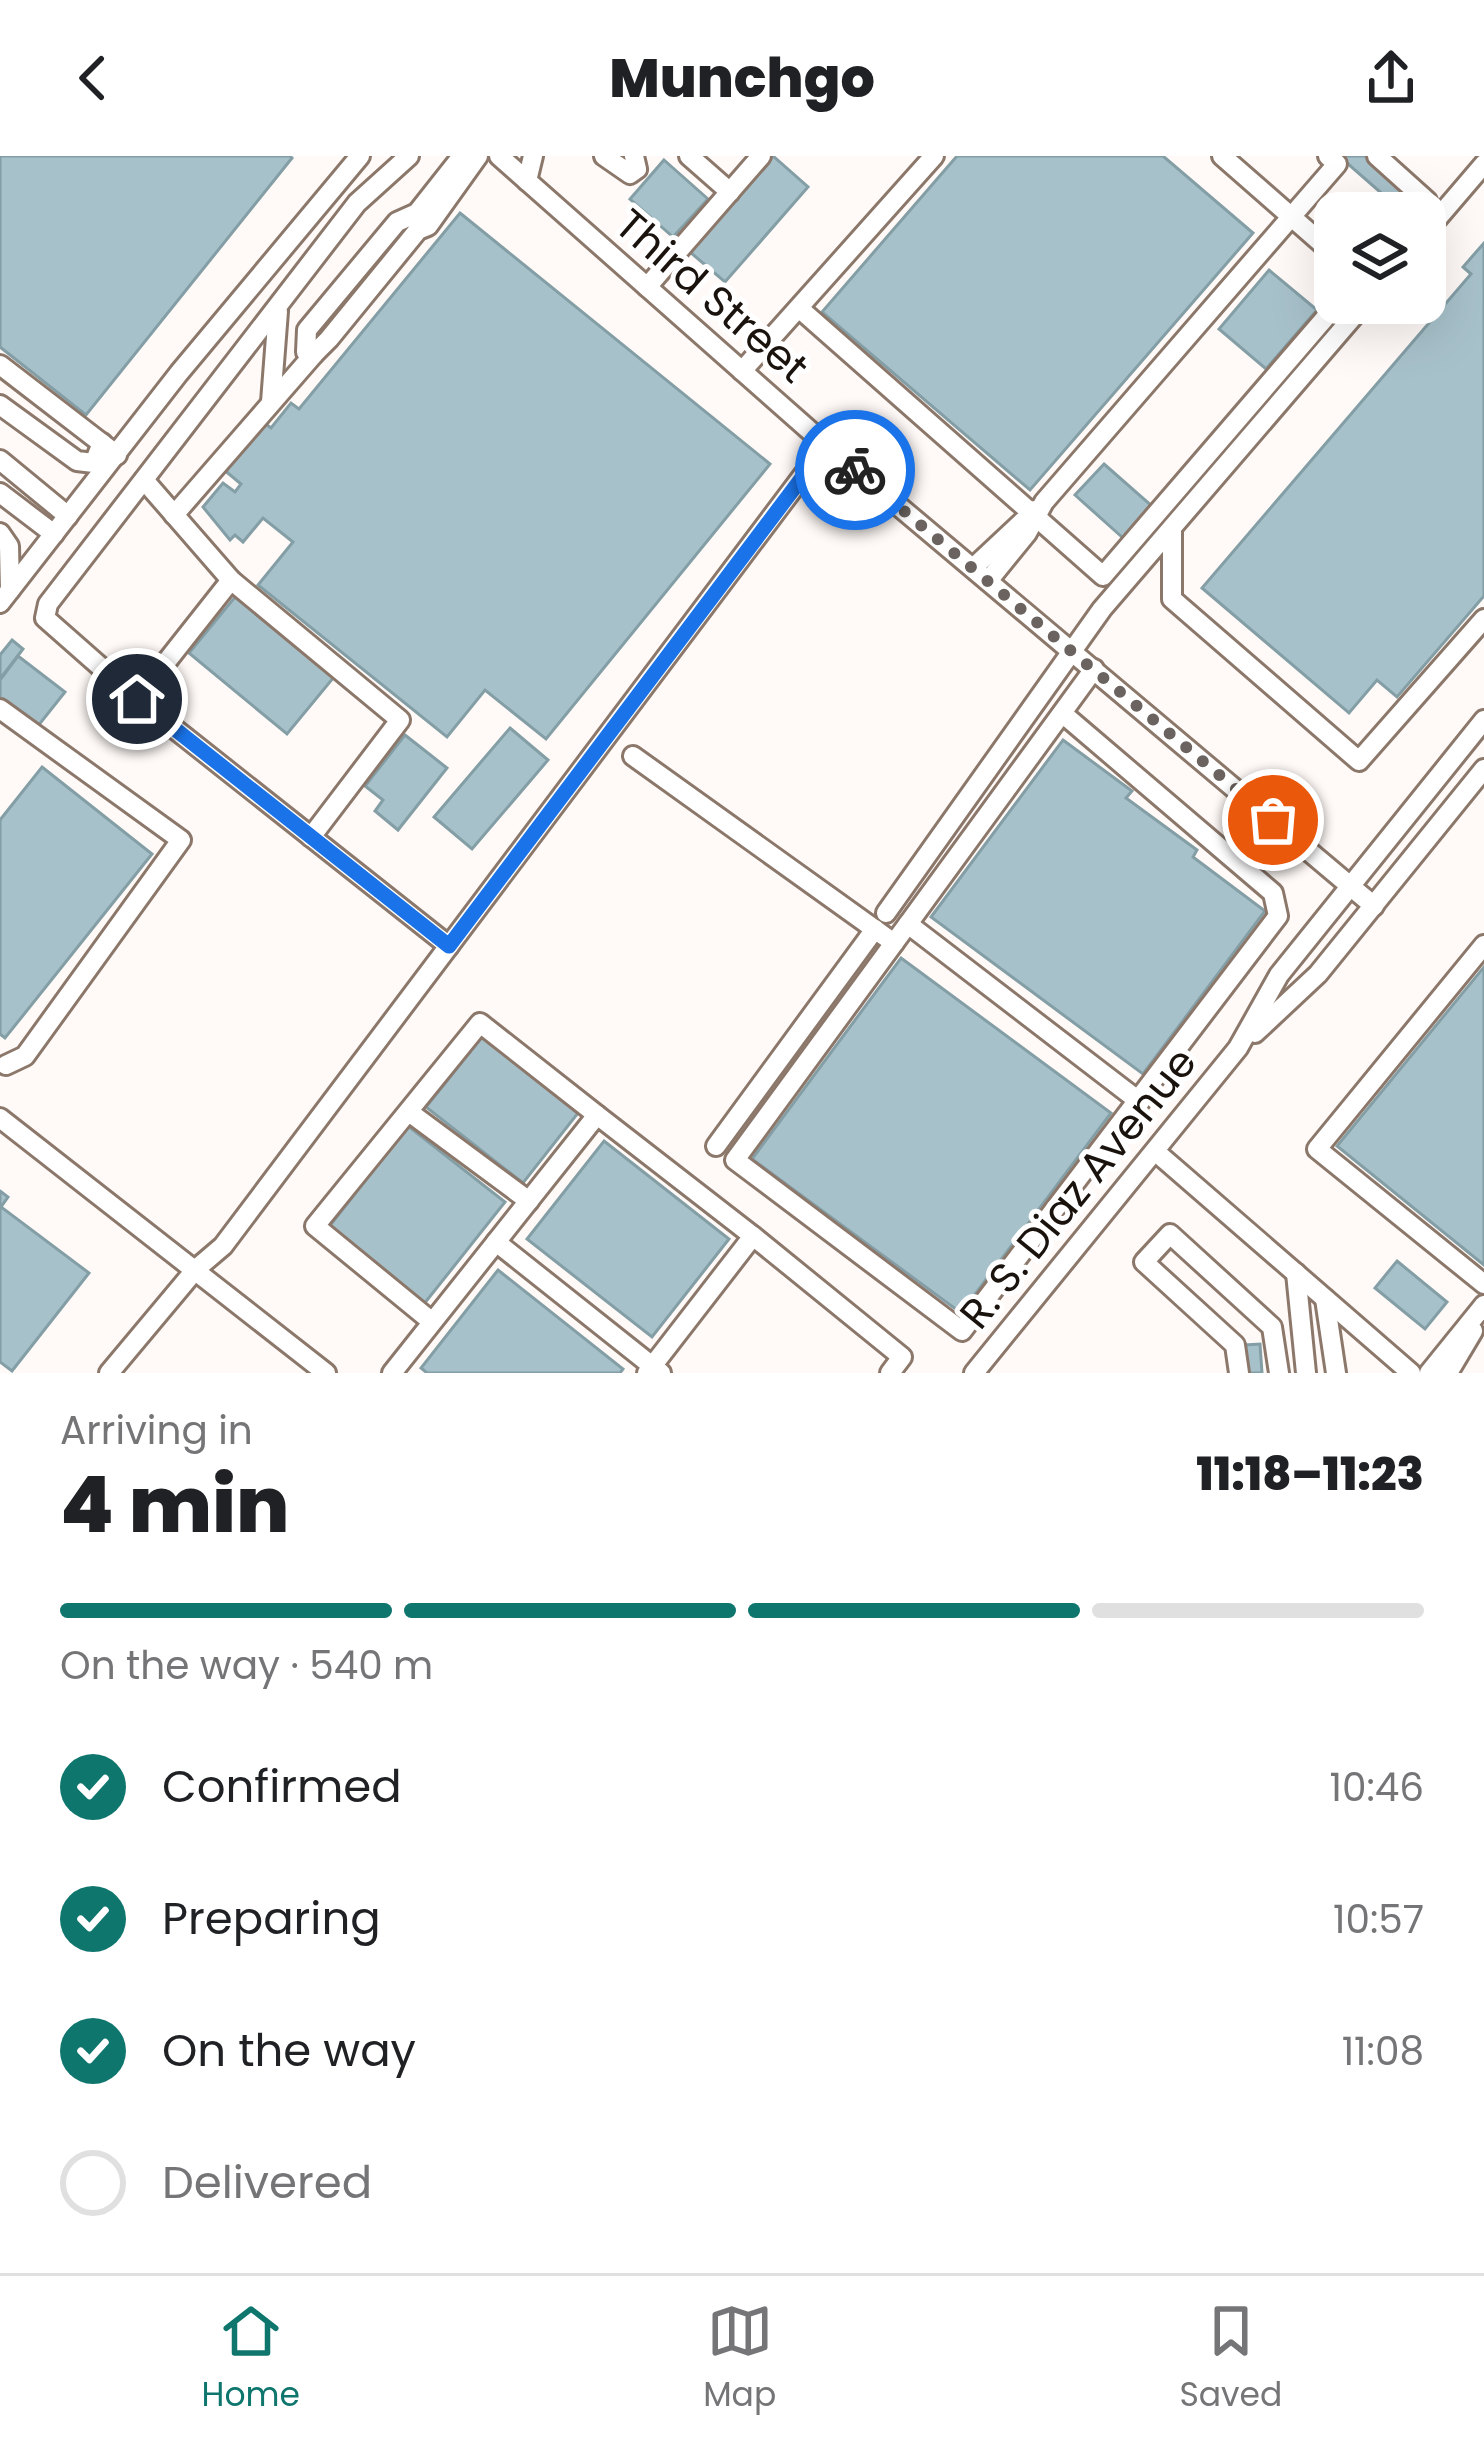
<!DOCTYPE html>
<meta charset="utf-8">
<style>
body{margin:0;font-family:Poppins,sans-serif;background:#f6f6f6;color:#202124;height:100vh;display:flex;flex-direction:column;font-size:45px;white-space:nowrap}
*{box-sizing:border-box;margin:0}
p{font-size:39px;color:#757577}
.icon{flex:none;width:66px;height:66px;fill:none;stroke:currentColor;stroke-width:2;stroke-linecap:round;stroke-linejoin:round}
.map{position:relative;height:1217px;overflow:hidden}
.details{display:flex;flex-direction:column;background:#fff;flex:1}
.details>*{flex:none}
.tools{position:absolute;left:1314px;top:36px;display:grid;gap:24px}
.tools a{display:grid;place-items:center;width:132px;height:132px;border-radius:24px;background:#fff;box-shadow:0 12px 48px #0002;font-size:60px}
.pin{position:absolute;display:grid;place-items:center;width:102px;height:102px;color:#fff;margin:-51px;border:6px solid #fff;border-radius:50%;box-shadow:0 3px 12px #0007}
.courier{position:absolute;display:grid;place-items:center;width:120px;height:120px;margin:-60px;border:9px solid #1a73e8;border-radius:50%;background:#fff;color:#222;box-shadow:0 3px 15px #0007}
.headline em{font-style:normal;font-weight:800}
.headline div{display:flex;flex-direction:column-reverse}
.headline{display:flex;align-items:center;justify-content:space-between;height:204px;padding:0 60px}
h1{font-size:78px;font-weight:800;line-height:90px}
.bar{display:grid;grid-template-columns:repeat(4,1fr);gap:18px 12px;align-content:center;height:144px;padding:0 60px}
.bar i{height:15px;border-radius:9px;background:#e0e0e0}
.bar .on{background:#0f766e}
.bar p{grid-column:span 4}
ol{padding:0 60px;list-style:none}
li{display:flex;align-items:center;gap:36px;height:132px}
li p{margin-inline-start:auto}
li .icon{padding:12px;border-radius:50%;background:#0f766e;color:#fff;stroke-width:4}
li:last-child{color:#757577}
li i{width:66px;height:66px;border:6px solid #e0e0e0;border-radius:50%}
header{display:flex;justify-content:space-between;align-items:center;height:156px;padding:0 60px;background:#fff;font-size:54px;font-weight:800}
.dock{display:flex;justify-content:space-around;align-items:center;height:168px;border-top:3px solid #e0e0e0;background:#fff;font-size:33px;color:#757577}
.dock a{display:grid;justify-items:center;gap:6px}
.dock .on{color:#0f766e}
.map>svg:first-child{display:block}
.building{fill:#a7c1ca;stroke:#849ea6;stroke-width:3}
.lines{fill:none;stroke-linecap:round;stroke-linejoin:round}
.minor-casing{stroke:#8c786b;stroke-width:24}
.minor{stroke:#fff;stroke-width:18}
.done{stroke:#6a635f;stroke-width:12;stroke-dasharray:0 21.6}
.route{stroke:#1a73e8;stroke-width:15}
.labels{text-anchor:middle;dominant-baseline:central;stroke-width:10;stroke-linejoin:round;paint-order:stroke}
.street-label{font-size:42px;fill:#19120d;stroke:#fff}
</style>
<header><svg class="icon" aria-label="back" viewBox="0 0 24 24"><path d="M15 5l-7 7 7 7"/></svg>Munchgo<svg class="icon" aria-label="share" viewBox="0 0 24 24"><path d="M12 15V3M7 8l5-5 5 5M5 13v7h14v-7"/></svg></header>
<div class="map">
<svg width="1484" height="1217" viewBox="0 0 1484 1217">
<rect width="100%" height="100%" fill="#fffaf7"/>
<g class="building">
<polygon points="0,0 290,0 292,2 86,259 0,191"/>
<polygon points="773,0 808,31 725,126 690,96"/>
<polygon points="957,0 1163,0 1253,77 1030,334 822,156"/>
<polygon points="1339,0 1376,0 1425,44 1414,57 1404,57"/>
<polygon points="664,4 708,43 673,81 630,43"/>
<polygon points="460,57 770,308 546,583 485,534 447,581 258,429 293,386 263,362 243,386 235,379 230,384 203,351 223,327 235,336 241,328 223,313 262,265 271,272 291,247 299,253"/>
<polygon points="1484,87 1484,440 1397,541 1377,524 1349,557 1202,432 1471,118 1463,111"/>
<polygon points="1269,114 1317,154 1266,213 1219,173"/>
<polygon points="1104,308 1152,350 1123,382 1075,339"/>
<polygon points="235,441 334,521 287,578 189,497"/>
<polygon points="12,484 23,493 0,523 0,499"/>
<polygon points="18,500 65,536 38,570 3,543 0,547 0,524"/>
<polygon points="510,572 548,604 472,693 434,661"/>
<polygon points="405,579 447,612 398,674 375,655 383,644 365,630"/>
<polygon points="1063,584 1132,635 1126,642 1197,694 1193,701 1265,755 1143,918 931,761"/>
<polygon points="42,611 152,698 5,882 0,878 0,664"/>
<polygon points="901,802 1111,957 961,1157 752,1003"/>
<polygon points="1484,811 1484,1109 1337,990"/>
<polygon points="482,881 578,957 523,1027 426,951"/>
<polygon points="408,970 505,1046 424,1148 328,1072"/>
<polygon points="604,985 729,1083 652,1181 527,1083"/>
<polygon points="0,1035 8,1041 1,1051 89,1117 12,1215 0,1206"/>
<polygon points="1397,1105 1447,1146 1425,1173 1375,1132"/>
<polygon points="498,1114 623,1213 620,1217 427,1217 421,1212"/>
<polygon points="1260,1188 1262,1217 1247,1217 1245,1189"/>
</g>
<g class="lines">
<g class="minor-casing">
<g id="minor">
<polyline points="409,0 357,47 48,448 45,462 137,543 449,790"/>
<polyline points="462,0 417,57 397,66 307,174 306,196 314,198 329,183 418,74 428,70 478,0"/>
<polyline points="499,0 826,289 1374,750"/>
<polyline points="604,0 630,18 637,13 634,0"/>
<polyline points="689,0 730,36"/>
<polyline points="1222,0 1335,99"/>
<polyline points="1377,0 1427,45 1417,57"/>
<polyline points="527,25 533,0"/>
<polyline points="1425,77 1484,8"/>
<polyline points="647,131 761,0"/>
<polyline points="800,153 1103,420 1338,147"/>
<polyline points="0,209 117,299"/>
<polyline points="742,215 934,0"/>
<polyline points="271,246 278,155"/>
<polyline points="0,249 77,305 94,307 102,287"/>
<polyline points="0,304 68,360"/>
<polyline points="144,324 231,424 400,564 311,681"/>
<polyline points="0,337 54,378"/>
<polyline points="174,359 314,198"/>
<polyline points="1172,373 1172,443 1359,605 1484,463"/>
<polyline points="0,377 9,390 10,434"/>
<polyline points="973,412 1035,354"/>
<polyline points="988,425 1027,377 1044,346 1337,8 1328,0"/>
<polyline points="0,447 179,217 360,0"/>
<polyline points="137,543 231,424"/>
<polyline points="0,553 181,684 25,900 6,909"/>
<polyline points="1062,557 1273,737 1278,760 962,1175 735,1004 894,787 908,768 1094,513"/>
<polyline points="633,600 894,787"/>
<polyline points="886,757 1102,453 1365,147"/>
<polyline points="908,768 1140,946"/>
<polyline points="1484,789 1317,993 1484,1128"/>
<polyline points="1255,877 1318,818 1484,613"/>
<polyline points="409,956 529,1045"/>
<polyline points="0,962 326,1217"/>
<polyline points="716,990 875,773"/>
<polyline points="1156,996 1411,1217"/>
<polyline points="753,1080 902,1201 890,1217"/>
<polyline points="496,1086 661,1217"/>
<polyline points="1296,1117 1306,1217"/>
<polyline points="1325,1143 1336,1217"/>
<polyline points="431,1165 315,1070 480,867 597,959"/>
<polyline points="109,1217 196,1113 223,1090 826,289"/>
<polyline points="392,1217 597,959 753,1080 647,1217"/>
<polyline points="974,1217 1238,892 1279,819 1484,564"/>
<polyline points="1239,1217 1235,1189 1144,1106 1170,1078 1272,1171 1279,1217"/>
<polyline points="1429,1217 1484,1149"/>
<polyline points="1448,1217 1473,1175"/>
</g>
</g>
<use href="#minor" class="minor"/>
</g>
<g class="lines">
<polyline class="done" points="855,314 1273,664"/>
<polyline class="route" points="137,543 449,790 826,290 855,314"/>
</g>
<g class="labels">
<g class="street-label">
<text transform="translate(712 140) rotate(41)">Third Street</text>
<text transform="translate(1078 1032) rotate(-51)">R. S. Diaz Avenue</text>
</g>
</g>
</svg>
<div class="tools">
<a><svg class="icon" aria-label="layers" viewBox="0 0 24 24"><path d="M12 4l9 5-9 5-9-5zM3 14l9 5 9-5"/></svg></a>
</div>
<div class="pin" style="left:1273px;top:664px;background:#ea580c"><svg class="icon" aria-label="bag" viewBox="0 0 24 24"><path d="M5 8h14l-1 12H6zM9 8a3 3 0 0 1 6 0"/></svg></div>
<div class="pin" style="left:137px;top:543px;background:#1f2937"><svg class="icon" aria-label="home" viewBox="0 0 24 24"><path d="M3 11l9-7 9 7M6 9v11h12V9"/></svg></div>
<div class="courier" style="left:855px;top:314px"><svg class="icon" aria-label="bike" viewBox="0 0 24 24"><circle cx="6" cy="16" r="4"/><circle cx="18" cy="16" r="4"/><path d="M6 16l4-8h5l3 8M10 8l3 8H6M13 5h3"/></svg></div>
</div>
<section class="details">
<div class="headline"><div><h1>4 min</h1><p>Arriving in</p></div><em>11:18–11:23</em></div>
<div class="bar"><i class="on"></i><i class="on"></i><i class="on"></i><i></i><p>On the way · 540 m</p></div>
<ol>
<li><svg class="icon" aria-label="check" viewBox="0 0 24 24"><path d="M5 12l5 5 9-10"/></svg>Confirmed<p>10:46</p></li>
<li><svg class="icon" aria-label="check" viewBox="0 0 24 24"><path d="M5 12l5 5 9-10"/></svg>Preparing<p>10:57</p></li>
<li><svg class="icon" aria-label="check" viewBox="0 0 24 24"><path d="M5 12l5 5 9-10"/></svg>On the way<p>11:08</p></li>
<li><i></i>Delivered</li>
</ol>
</section>
<nav class="dock">
<a class="on"><svg class="icon" aria-label="home" viewBox="0 0 24 24"><path d="M3 11l9-7 9 7M6 9v11h12V9"/></svg>Home</a>
<a><svg class="icon" aria-label="map" viewBox="0 0 24 24"><path d="M3 6l6-2 6 2 6-2v14l-6 2-6-2-6 2zM9 4v14M15 6v14"/></svg>Map</a>
<a><svg class="icon" aria-label="saved" viewBox="0 0 24 24"><path d="M7 4h10v16l-5-4-5 4z"/></svg>Saved</a>
</nav>
